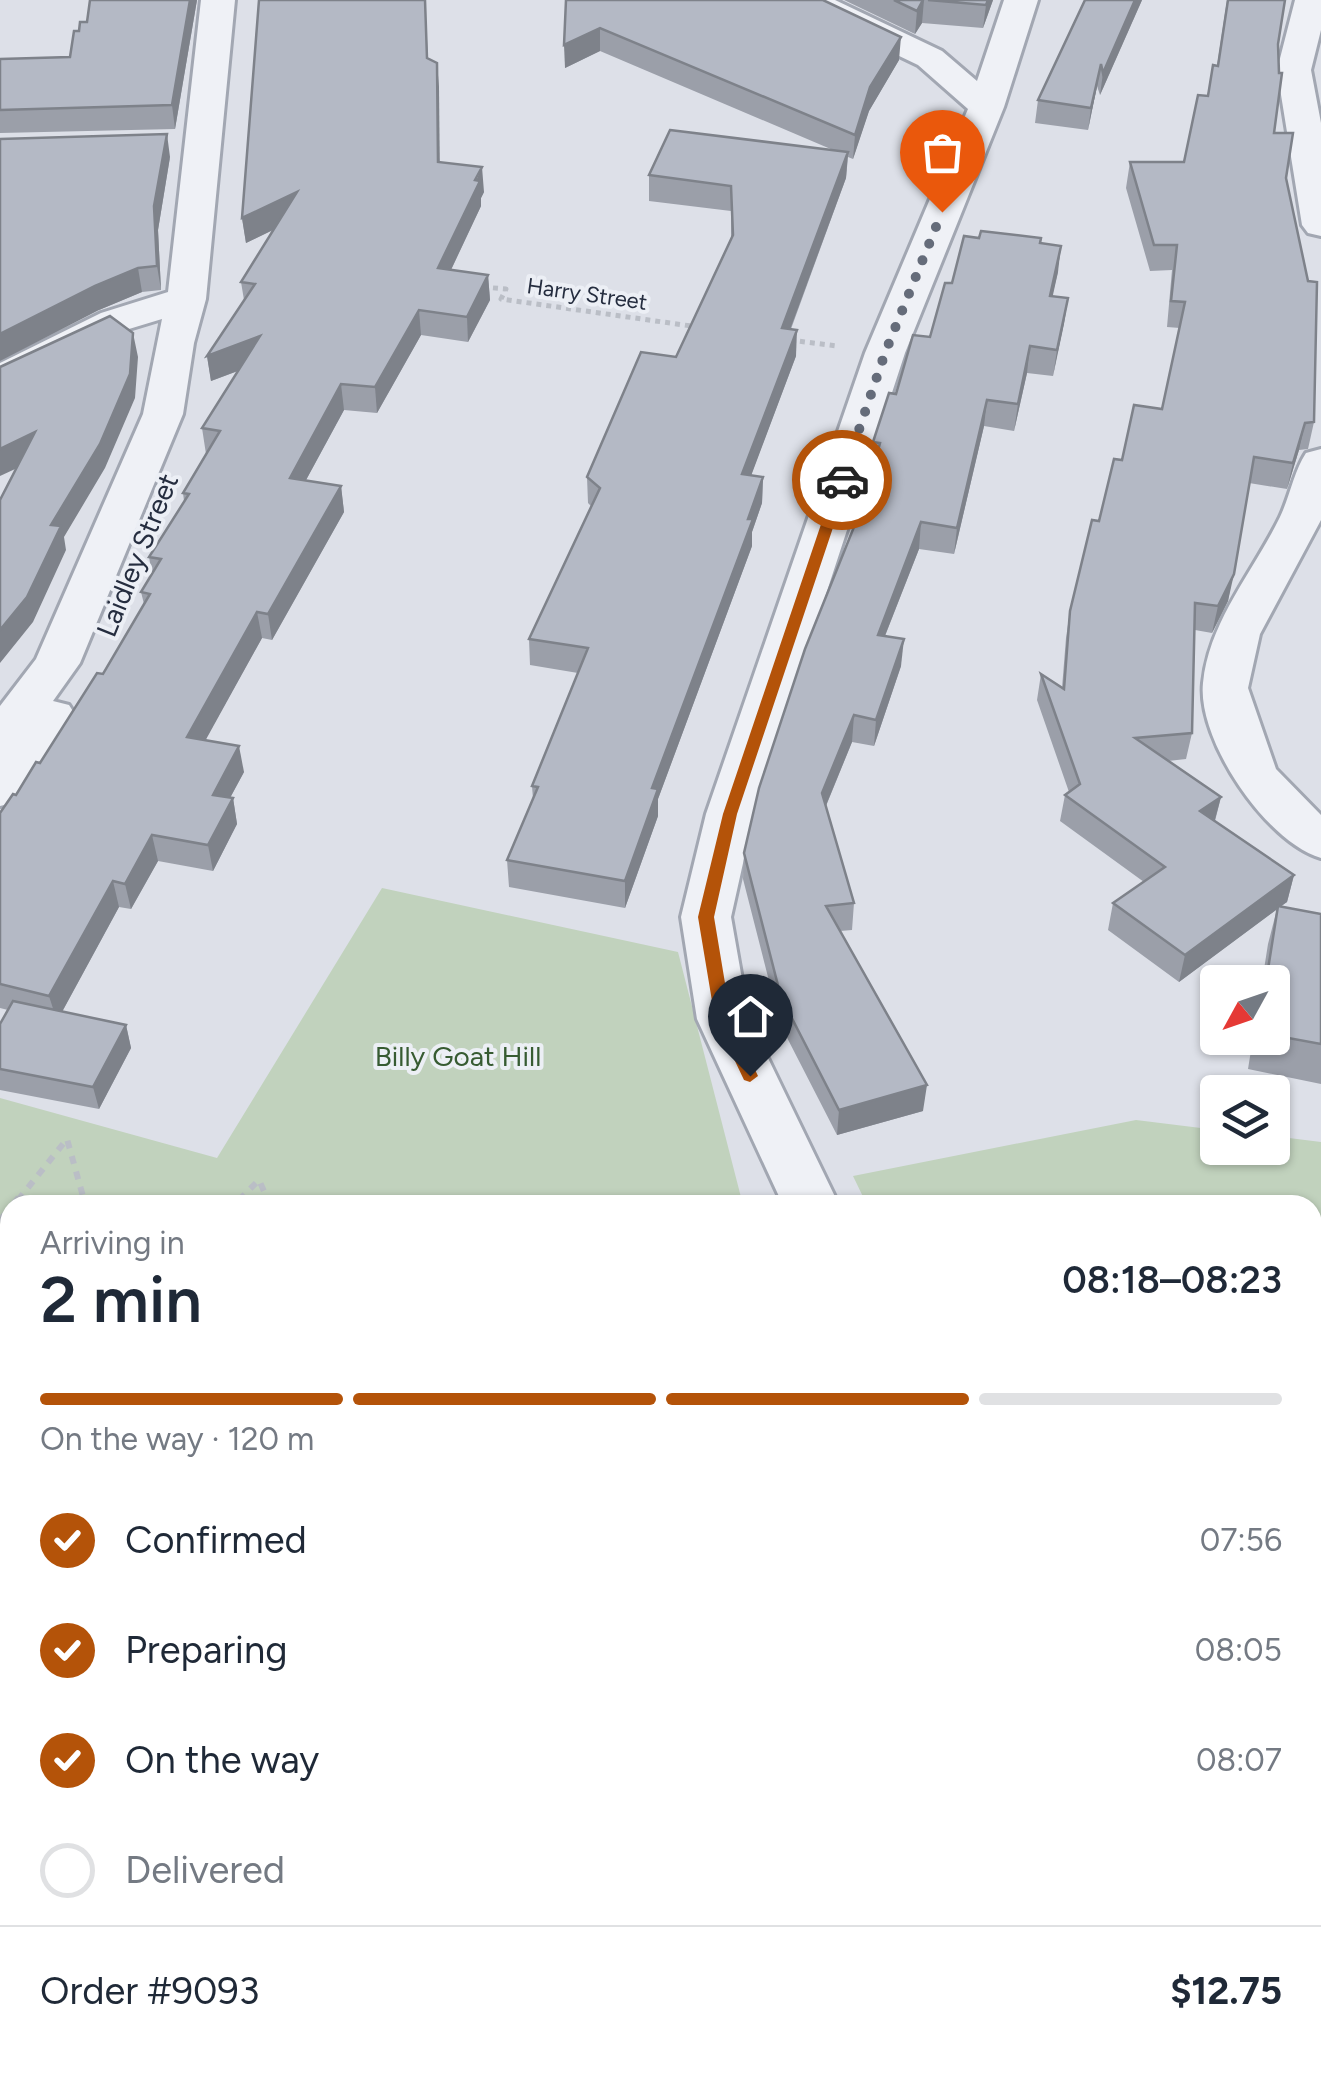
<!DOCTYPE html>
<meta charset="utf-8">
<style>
body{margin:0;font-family:Figtree,sans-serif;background:#f6f6f7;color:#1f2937;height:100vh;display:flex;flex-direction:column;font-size:38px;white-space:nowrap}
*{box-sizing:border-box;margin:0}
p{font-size:32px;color:#747a83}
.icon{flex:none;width:55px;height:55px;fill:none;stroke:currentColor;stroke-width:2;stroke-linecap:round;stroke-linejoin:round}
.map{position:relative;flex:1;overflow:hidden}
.drawer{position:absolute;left:0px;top:1195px;width:1322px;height:880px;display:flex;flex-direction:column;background:#fff;border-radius:30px 30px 0 0;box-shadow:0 2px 8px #0004}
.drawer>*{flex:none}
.needle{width:65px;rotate:230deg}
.tools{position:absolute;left:1200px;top:965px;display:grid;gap:20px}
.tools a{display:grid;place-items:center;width:90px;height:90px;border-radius:10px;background:#fff;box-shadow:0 2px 8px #0004;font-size:50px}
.pin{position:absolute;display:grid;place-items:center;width:85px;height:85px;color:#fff;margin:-102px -42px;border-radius:50% 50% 50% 0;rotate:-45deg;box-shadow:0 0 10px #0007}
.pin .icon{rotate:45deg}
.courier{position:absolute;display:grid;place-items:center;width:100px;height:100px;margin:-50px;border:8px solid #b45309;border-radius:50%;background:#fff;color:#222;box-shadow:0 2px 12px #0007}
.overview em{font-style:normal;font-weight:600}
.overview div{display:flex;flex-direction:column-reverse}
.overview{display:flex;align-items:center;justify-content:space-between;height:170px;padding:0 40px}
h1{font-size:65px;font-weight:600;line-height:75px}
.bar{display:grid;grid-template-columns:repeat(4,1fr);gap:15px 10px;align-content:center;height:120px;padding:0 40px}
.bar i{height:12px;border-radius:8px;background:#e0e1e3}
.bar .active{background:#b45309}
.bar p{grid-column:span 4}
.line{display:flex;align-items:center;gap:25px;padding:0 40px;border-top:2px solid #e0e1e3}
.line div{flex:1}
ol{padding:0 40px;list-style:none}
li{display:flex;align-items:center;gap:30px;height:110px}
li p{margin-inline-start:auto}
li .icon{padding:10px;border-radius:50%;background:#b45309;color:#fff;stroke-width:4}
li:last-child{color:#747a83}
li i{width:55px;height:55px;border:5px solid #e0e1e3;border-radius:50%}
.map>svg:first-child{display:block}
.green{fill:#c1d2bd}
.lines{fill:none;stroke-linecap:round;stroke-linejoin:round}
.street-casing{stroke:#a2a7b2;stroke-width:6}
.path-far2{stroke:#babec6;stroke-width:5;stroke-dasharray:5 5;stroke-linecap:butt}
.path-far1{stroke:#babec6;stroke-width:6;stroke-dasharray:8 8;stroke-linecap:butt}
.path{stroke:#babec6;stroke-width:8;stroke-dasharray:9 9;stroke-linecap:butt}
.street{fill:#eff1f6;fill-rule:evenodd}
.wall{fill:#9b9fa9}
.shaded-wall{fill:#7e828a}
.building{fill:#b4b9c5;stroke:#7e828a;stroke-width:2.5}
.route{fill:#b45309}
.done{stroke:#656c7a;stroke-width:10;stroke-dasharray:0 18}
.labels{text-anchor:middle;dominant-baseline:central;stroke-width:8;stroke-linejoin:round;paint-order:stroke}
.far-street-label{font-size:22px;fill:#252d3f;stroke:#eceff5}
.street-label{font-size:28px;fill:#252d3f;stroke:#eceff5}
.park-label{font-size:28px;fill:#375b32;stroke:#eceff5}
</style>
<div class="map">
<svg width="1321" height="2075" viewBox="0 0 1321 2075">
<rect width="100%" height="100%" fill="#dde0e8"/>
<g class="green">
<polygon points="382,888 678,952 743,1205 10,1205 10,1938 0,1929 0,1098 217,1158"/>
<polygon points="1136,1120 1217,1130 1218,1148 1272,1148 1273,1136 1321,1142 1321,2075 1275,2075 1272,2065 1312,2065 1312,1205 867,1205 853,1176"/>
<polygon points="414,2065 1129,2065 1132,2075 430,2075"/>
</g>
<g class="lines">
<g class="street-casing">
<g id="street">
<polygon points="201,0 235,0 206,299 194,343 183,414 80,663 53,701 69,705 76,716 17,802 0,806 0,706 36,659 143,414 162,319 129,329 0,391 0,363 101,313 168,292"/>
<polygon points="792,0 835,0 942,51 977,81 1004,0 1038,0 1004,107 905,353 754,814 731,917 749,1019 839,1205 783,1205 697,1019 681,917 706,814 865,353 968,109 918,65 797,7"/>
<polygon points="1295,0 1321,0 1321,30 1311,70 1321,123 1321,236 1308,233 1302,225 1277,70"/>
<path d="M1321 449V520L1260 634 1248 688 1276 769 1321 815V858C1266 842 1197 740 1203 683 1209 621 1254 571 1280 517 1290 496 1294 471 1306 453Z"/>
<polygon points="10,1961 10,2031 0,2035 0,1965"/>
<polygon points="252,2065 336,2065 340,2075 256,2075"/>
<polygon points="1166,2065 1238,2065 1240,2075 1168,2075"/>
</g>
</g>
<g class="path-far2">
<polyline points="483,287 506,289 501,299 698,327"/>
<polyline points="790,340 837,346"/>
</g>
<g class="path-far1">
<polyline points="18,1200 67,1139 84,1200"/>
<polyline points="239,1200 259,1180 268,1200"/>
</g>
<g class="path">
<polyline points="83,1197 85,1205"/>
<polyline points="267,1197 270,1205"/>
<polyline points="14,1205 20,1197"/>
<polyline points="234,1205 242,1197"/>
<polyline points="0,1222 10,1209"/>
<polyline points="1312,1634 1321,1642"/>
</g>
<use href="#street" class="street"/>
</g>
<g class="wall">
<polygon points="197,0 175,129 0,133 0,59 70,57 79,31 87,22"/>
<polygon points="425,0 428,59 437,63 439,162 484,192 481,198 481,206 451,270 488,275 490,300 468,342 421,335 377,413 344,410 306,480 341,486 344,512 272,640 262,638 205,740 244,772 230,798 233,798 237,824 213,871 158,861 131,909 119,907 62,1012 126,1025 131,1048 99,1109 0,1090 0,1024 8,1010 0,1008 0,813 16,795 40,763 103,674 144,604 141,592 152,574 149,557 184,501 183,493 206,454 202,428 238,371 211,381 207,356 244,300 241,282 274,229 246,243 242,218"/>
<polygon points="566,0 899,60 869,111 853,159 848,157 846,178 791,329 796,356 751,475 763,477 762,503 752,532 752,546 658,799 658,816 625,908 509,887 507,860 533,799 532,786 578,673 530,665 529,639 591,506 588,503 587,477 676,357 731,238 731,211 649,201 649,175 833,150 600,51 565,68"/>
<polygon points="844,0 993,0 983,28 922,23 915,34"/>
<polygon points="1085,0 1142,0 1100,95 1097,86 1088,130 1035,123 1038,100"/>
<polygon points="1227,0 1285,0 1278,44 1274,133 1286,178 1314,422 1308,449 1299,450 1287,489 1249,483 1228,601 1212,633 1195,630 1192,733 1186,759 1168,761 1221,797 1215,821 1294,875 1287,902 1280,906 1321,914 1321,1084 1248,1069 1253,1038 1272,1038 1272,982 1262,982 1268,944 1277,909 1179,982 1108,930 1113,903 1144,882 1060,821 1065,795 1069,792 1037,700 1041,674 1062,688 1066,638 1070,611 1099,521 1122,460 1162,409 1180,328 1167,327 1172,270 1150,271 1126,188 1130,162 1184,162 1217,66"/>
<polygon points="170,157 158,230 161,290 142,292 99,310"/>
<polygon points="1040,243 1058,272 1052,296 1068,298 1053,376 1027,373 1014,431 984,426 954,554 919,549 885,636 901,666 874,746 852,742 826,806 854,903 852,930 840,931 923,1111 837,1135 780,1024 743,879 744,853 864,502 873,469 871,468 873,442 896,394 930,337 952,283"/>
</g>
<g class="shaded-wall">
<polygon points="190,0 197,0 175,129 172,105"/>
<polygon points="924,0 922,23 915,34 917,11"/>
<polygon points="988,0 993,0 983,28 986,5"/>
<polygon points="1135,0 1142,0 1100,95 1103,73"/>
<polygon points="600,28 600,51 565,68 564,45"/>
<polygon points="901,37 899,60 869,111 853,159 855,135 870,87"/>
<polygon points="437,63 439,87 440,187 438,162"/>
<polygon points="1101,64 1097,86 1088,130 1091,108"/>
<polygon points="167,134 170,157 158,230 161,290 157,266 154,206"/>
<polygon points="848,152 846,178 781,354 782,328"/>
<polygon points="482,167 484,192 481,198 481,206 440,293 438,268"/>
<polygon points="297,192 300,217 246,243 242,218"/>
<polygon points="1061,246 1058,272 1047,322 1050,296"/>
<polygon points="138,268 142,292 99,310 0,361 0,334 95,286"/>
<polygon points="488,275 490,300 468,342 467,317"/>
<polygon points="1068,298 1064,324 1053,376 1057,350"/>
<polygon points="419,310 421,335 377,413 375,387"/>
<polygon points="797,330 796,356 742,500 742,474"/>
<polygon points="133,333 138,357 135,398 105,468 64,537 66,550 33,622 0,663 0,630"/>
<polygon points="260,336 264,361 211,381 207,356"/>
<polygon points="1030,346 1027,373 1014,431 1018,404"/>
<polygon points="341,384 344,410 293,504 290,478"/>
<polygon points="987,400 984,426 954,554 957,528"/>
<polygon points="1305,423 1299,450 1287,489 1293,463"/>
<polygon points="35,432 41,457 0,476 0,449"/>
<polygon points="763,477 762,503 752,532 752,546 658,799 658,816 625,908 625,881 652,788"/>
<polygon points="341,486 344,512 272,640 268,614"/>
<polygon points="921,522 919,549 875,661 878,635"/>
<polygon points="1234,574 1228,601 1212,633 1218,606"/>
<polygon points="257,612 262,638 193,763 187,737"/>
<polygon points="904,639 901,666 874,746 876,720"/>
<polygon points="854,715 852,742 820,820 822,793"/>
<polygon points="239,746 244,772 218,820 213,795"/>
<polygon points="1221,797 1214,823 1200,811"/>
<polygon points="233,798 237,824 213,871 208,845"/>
<polygon points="152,835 158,861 131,909 125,884"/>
<polygon points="1294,875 1287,902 1179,982 1185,955"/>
<polygon points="113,881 119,907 57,1021 49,996"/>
<polygon points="126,1025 131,1048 99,1109 93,1087"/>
<polygon points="927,1085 923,1111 837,1135 839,1110"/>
</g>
<g class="building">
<polygon points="90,0 190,0 172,105 0,110 0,59 70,57 74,31 79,31 80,22 87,22"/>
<polygon points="259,0 425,0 427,58 437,63 438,162 482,167 475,180 480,181 438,268 488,275 467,317 419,310 375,387 341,384 290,478 341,486 268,614 257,612 187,737 239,746 213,795 233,798 208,845 152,835 125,884 113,881 49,996 0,984 0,813 13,794 16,795 36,762 40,763 97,673 103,674 150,594 141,592 161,559 149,557 189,494 183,493 220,431 202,428 260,336 207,356 255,284 241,282 297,192 242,218"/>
<polygon points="566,0 823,0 901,37 870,87 855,135 600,28 564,45"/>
<polygon points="894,0 923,0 917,11"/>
<polygon points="928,0 988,0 986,5"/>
<polygon points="1085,0 1135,0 1103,73 1101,64 1091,108 1038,100"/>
<polygon points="1228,0 1285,0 1278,44 1279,73 1282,73 1274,133 1293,133 1286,178 1308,281 1317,282 1314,422 1305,423 1293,463 1254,457 1234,574 1218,606 1195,603 1192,733 1135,738 1221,797 1200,811 1294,875 1185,955 1113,903 1165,867 1065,795 1080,784 1041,674 1064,689 1070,611 1092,520 1099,521 1114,459 1122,460 1134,405 1162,409 1185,302 1171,301 1177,245 1154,245 1130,162 1184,162 1198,95 1208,96 1213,65 1218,66"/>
<polygon points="670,130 848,152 782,328 797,330 742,474 763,477 748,519 753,519 652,788 658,789 625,881 507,860 538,787 532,786 588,648 529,639 600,488 587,477 641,352 676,357 733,235 731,186 649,175"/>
<polygon points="167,134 154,206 157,266 138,268 95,286 0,334 0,139"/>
<polygon points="981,231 1041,238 1040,243 1061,246 1050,296 1068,298 1057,350 1030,346 1018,404 987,400 957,528 921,522 878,635 904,639 876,720 854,715 822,793 854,903 826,906 927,1085 839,1110 781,997 744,853 759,788 805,649 864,502 880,443 873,442 889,393 896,394 913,335 930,337 945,283 952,283 964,236 979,238"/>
<polygon points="110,316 133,333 130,374 100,444 51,525 61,526 27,597 0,630 0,500 35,432 0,449 0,367"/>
<polygon points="1278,906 1321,914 1321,1044 1272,1035 1272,982 1266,982"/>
<polygon points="13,1001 126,1025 93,1087 0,1069 0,1024"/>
<polygon points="34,2065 125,2065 133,2075 22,2075"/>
</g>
<polygon class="route" points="842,476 849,480 737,814 714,917 731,1019 758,1076 750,1082 744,1080 715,1019 698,917 723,814 836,480"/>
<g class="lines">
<polyline class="done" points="842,480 885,353 942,212"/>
</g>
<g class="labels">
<g class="far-street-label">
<text transform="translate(587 294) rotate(8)">Harry Street</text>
</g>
<g class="street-label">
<text transform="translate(137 555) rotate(-68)">Laidley Street</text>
</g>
<g class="park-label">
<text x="458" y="1056">Billy Goat Hill</text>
</g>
</g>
</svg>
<div class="tools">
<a><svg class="needle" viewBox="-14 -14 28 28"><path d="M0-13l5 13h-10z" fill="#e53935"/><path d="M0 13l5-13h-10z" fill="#747a83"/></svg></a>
<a><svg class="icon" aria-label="layers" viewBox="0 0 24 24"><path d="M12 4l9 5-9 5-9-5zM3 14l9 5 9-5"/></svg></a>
</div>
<div class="pin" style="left:942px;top:212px;background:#ea580c"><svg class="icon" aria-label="bag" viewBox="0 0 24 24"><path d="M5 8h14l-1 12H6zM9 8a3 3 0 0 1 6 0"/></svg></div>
<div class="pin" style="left:750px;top:1076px;background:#1f2937"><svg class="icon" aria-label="home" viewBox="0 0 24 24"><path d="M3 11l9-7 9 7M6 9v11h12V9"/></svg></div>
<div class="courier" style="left:842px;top:480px"><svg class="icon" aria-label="car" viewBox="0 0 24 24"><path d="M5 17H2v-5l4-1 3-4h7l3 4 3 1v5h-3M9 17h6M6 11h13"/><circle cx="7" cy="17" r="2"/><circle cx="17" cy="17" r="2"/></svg></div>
<section class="drawer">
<div class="overview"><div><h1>2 min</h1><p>Arriving in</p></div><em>08:18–08:23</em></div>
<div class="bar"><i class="active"></i><i class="active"></i><i class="active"></i><i></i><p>On the way · 120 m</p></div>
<ol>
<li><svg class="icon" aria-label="check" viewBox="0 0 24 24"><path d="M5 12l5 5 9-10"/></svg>Confirmed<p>07:56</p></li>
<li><svg class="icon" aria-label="check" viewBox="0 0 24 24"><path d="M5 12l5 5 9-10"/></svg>Preparing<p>08:05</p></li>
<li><svg class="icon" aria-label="check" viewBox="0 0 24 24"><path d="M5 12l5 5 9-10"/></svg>On the way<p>08:07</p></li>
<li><i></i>Delivered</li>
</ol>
<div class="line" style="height:130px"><div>Order #9093</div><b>$12.75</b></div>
</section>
</div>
